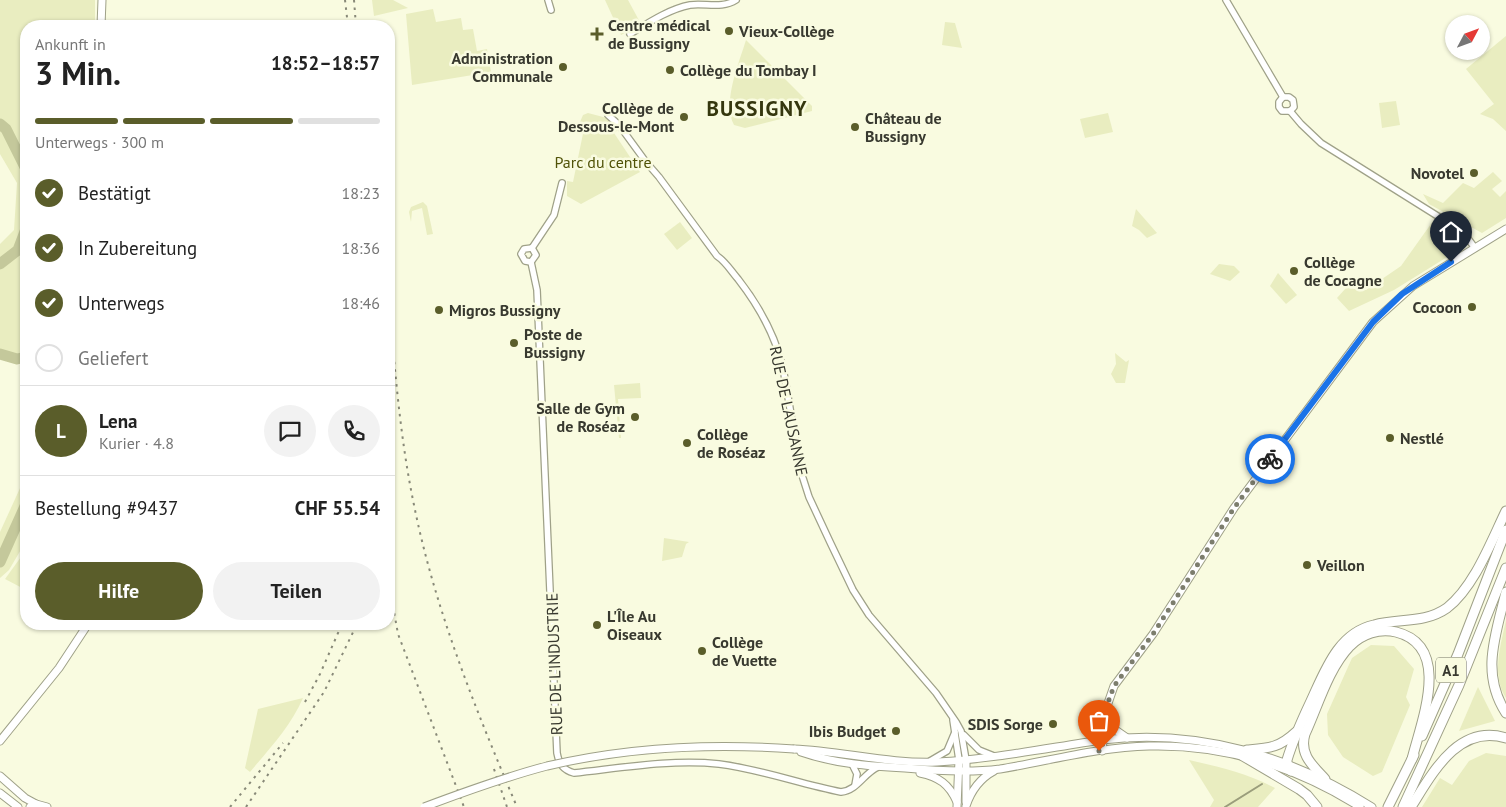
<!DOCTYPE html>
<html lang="de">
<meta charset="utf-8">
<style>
body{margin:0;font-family:"PT Sans",sans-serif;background:#f2f2f2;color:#222;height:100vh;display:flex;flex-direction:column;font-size:19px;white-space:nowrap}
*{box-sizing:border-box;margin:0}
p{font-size:16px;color:#767676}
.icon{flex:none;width:28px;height:28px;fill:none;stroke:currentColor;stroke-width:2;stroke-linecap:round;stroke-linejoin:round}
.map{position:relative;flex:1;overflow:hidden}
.sheet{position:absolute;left:20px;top:20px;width:375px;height:610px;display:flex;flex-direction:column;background:#fff;border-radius:20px;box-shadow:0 1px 4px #0004}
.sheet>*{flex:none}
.needle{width:32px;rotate:49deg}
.tools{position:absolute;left:1445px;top:15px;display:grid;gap:10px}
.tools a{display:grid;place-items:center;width:45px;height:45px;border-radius:50%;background:#fff;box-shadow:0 1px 4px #0004;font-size:25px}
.pin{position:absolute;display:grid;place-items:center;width:42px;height:42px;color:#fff;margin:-51px -21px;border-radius:50% 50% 50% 0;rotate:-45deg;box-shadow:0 0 5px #0007}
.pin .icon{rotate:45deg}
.courier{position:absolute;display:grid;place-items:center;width:50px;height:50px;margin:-25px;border:4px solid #1a73e8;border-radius:50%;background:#fff;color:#222;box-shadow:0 1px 6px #0007}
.head em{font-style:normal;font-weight:700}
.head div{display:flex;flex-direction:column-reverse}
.head{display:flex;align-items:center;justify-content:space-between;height:85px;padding:0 15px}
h1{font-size:32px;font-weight:700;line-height:38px}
.bar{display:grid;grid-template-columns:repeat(4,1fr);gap:8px 5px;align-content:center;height:60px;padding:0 15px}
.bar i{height:6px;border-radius:4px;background:#e0e0e0}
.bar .active{background:#5a5d2a}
.bar p{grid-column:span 4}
.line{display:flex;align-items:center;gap:12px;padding:0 15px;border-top:1px solid #e0e0e0}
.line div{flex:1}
.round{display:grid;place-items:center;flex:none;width:52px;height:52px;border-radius:26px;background:#f2f2f2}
ol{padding:0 15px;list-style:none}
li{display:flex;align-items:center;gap:15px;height:55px}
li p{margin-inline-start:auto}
li .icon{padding:5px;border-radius:50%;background:#5a5d2a;color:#fff;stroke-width:4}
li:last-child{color:#767676}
li i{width:28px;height:28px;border:2px solid #e0e0e0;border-radius:50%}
.action{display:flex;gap:10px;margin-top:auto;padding:10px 15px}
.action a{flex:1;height:58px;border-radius:30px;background:#5a5d2a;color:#fff;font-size:20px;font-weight:700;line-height:58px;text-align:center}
.action a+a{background:#f2f2f2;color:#222}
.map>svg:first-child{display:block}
.green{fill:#e9edc0}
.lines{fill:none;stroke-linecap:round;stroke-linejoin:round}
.stream{stroke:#9a9d7b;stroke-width:2}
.river{stroke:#c4c89b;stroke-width:11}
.tertiary-casing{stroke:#9fa188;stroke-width:8}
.secondary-casing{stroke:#9fa188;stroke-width:9}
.motorway-casing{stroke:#9fa188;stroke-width:11}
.tertiary{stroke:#fff;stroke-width:5.5}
.secondary{stroke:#fff;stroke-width:7}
.motorway{stroke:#fff;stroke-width:9}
.rail{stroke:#888978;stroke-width:2;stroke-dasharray:2.5 5;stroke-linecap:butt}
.secondary-bridge-casing{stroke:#9fa188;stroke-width:9;stroke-linecap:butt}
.secondary-bridge{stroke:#fff;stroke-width:7}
.done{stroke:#7c7d6d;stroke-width:5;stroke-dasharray:0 9}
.route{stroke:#1a73e8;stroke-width:6}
.poi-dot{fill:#5a5d2a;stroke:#f9fbe0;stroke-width:2}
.labels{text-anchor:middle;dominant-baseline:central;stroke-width:5;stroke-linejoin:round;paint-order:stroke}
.shield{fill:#f9fbe0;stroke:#727364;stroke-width:1}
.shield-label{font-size:15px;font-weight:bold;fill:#38392f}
.poi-label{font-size:16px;font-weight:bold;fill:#38392f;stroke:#f9fbe0;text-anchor:start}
.park-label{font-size:16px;fill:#505207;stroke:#f9fbe0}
.street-label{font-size:16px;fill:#38392f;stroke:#f9fbe0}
.district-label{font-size:21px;font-weight:bold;letter-spacing:1px;fill:#35370e;stroke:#f9fbe0}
</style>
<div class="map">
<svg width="1506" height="807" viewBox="0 0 1506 807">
<rect width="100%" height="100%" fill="#f9fbe0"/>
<g class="green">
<polygon points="0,0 95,0 95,26 26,26 26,363 0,359 0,244 14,230 17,183 0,154"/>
<polygon points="372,0 393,0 408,8 374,16"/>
<polygon points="605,0 628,0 641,24 621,35"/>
<polygon points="433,9 436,22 461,18 463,30 473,29 477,51 487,49 491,72 412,85 406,14"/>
<polygon points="945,22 955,23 962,48 942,45"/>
<polygon points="1506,36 1506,131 1493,119 1480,114 1494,104 1466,69"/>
<path d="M746 40 812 106V111L745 128 734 125C722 103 739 63 746 40Z"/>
<polygon points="1396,101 1400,125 1382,128 1379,103"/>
<polygon points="588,113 607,118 618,130 614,133 640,172 581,204 567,196 567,181 573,182 585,124 580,122 583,115"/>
<polygon points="1108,113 1113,132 1085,138 1080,119"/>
<polygon points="1493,172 1502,181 1492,189 1500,197 1506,191 1506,218 1482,233 1429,204 1423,194 1443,203 1463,183 1474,188"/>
<polygon points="423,202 427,206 433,234 427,235 422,208 412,211 411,222 409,212 411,207"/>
<polygon points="1136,209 1157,233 1147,238 1139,230 1132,226"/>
<polygon points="1433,221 1460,238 1460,249 1394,290 1349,311 1337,298 1346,288 1366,290 1401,266"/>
<polygon points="680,222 692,238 677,250 664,234"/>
<polygon points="1219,264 1234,266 1240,272 1230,281 1210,274"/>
<polygon points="1278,273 1297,295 1286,304 1270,286"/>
<polygon points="1115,353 1126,362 1129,360 1125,383 1116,383 1111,374 1116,364"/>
<polygon points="640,383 641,398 618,399 621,438 619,438 614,385"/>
<polygon points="26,475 26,541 9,570 0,578 0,532"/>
<polygon points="664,538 689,542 686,544 682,557 662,561"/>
<polygon points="26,550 26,590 5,579"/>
<path d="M1506 620V698C1491 675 1501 644 1506 620Z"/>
<polygon points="1371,645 1394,646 1414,669 1406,697 1410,705 1382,772 1373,776 1343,757 1328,735 1327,714 1352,658"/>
<polygon points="1478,687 1495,721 1459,731"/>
<path d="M303 698C291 726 270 748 250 772L245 768 258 709Z"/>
<polygon points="1486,753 1506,756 1506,807 1422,807 1440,778 1452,785 1469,761"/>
<path d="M1189 760C1219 767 1247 773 1275 788L1258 807H1210L1214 800Z"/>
</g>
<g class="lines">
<polyline class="stream" points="1225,807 1262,784"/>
<g class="river">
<polyline points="0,124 6,129 26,169"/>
<polyline points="0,264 18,250 26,229"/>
<polyline points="0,354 17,359 26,357"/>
<polyline points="0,562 26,504"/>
</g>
<g class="tertiary-casing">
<g id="tertiary">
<polyline points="548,0 551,10"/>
<polyline points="1226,0 1283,97"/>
<path d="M630 34C648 23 669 9 690 5 706 3 722 9 736 0"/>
<polyline points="1283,97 1279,102 1279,107 1282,111 1290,111"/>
<polyline points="1283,97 1289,97 1293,100 1294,107 1290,111"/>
<polyline points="1290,111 1301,124 1321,143 1463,232 1475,248"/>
<path d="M608 115 619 125 646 162 659 177 717 256C726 262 731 271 738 279 759 306 775 334 783 368L801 472 809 497 830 542 853 590 869 615 936 693 956 722 961 731 966 760"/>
<polyline points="532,248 554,215 562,183"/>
<path d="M531 262 537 290 557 753C559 764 563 770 574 773 621 768 671 759 719 764 760 769 800 784 841 792 858 790 864 773 878 767"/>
<polyline points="531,262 525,261 521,254 524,249 532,248"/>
<polyline points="531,262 536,255 532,248"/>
<polyline points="953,720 959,760"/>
<polyline points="964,735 979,750 994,756"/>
<polyline points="930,761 947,751 955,732"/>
<polyline points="852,764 857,774 855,785"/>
</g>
</g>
<g class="secondary-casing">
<g id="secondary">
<polyline points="101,26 102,0"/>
<polyline points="1105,714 1114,729 1127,738"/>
<polyline points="0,741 59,668 88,624"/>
<path d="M794 749C842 751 889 764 937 762 993 759 1047 748 1102 740 1198 728 1291 756 1372 807"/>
<polyline points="1102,751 1106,709 1114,686 1153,634 1234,508 1373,322 1413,286 1506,229"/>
<path d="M801 752C835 764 870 766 905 768 937 771 968 773 1000 769 1049 761 1099 747 1149 746 1225 744 1296 767 1360 807"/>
<polyline points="966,760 966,802"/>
<path d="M920 773C939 777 949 784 957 802"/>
<polyline points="0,776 25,798 36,804"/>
<polyline points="0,793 18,807"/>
<path d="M966 806C971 791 979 779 994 771"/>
<polyline points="30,807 36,804 47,807"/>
<polyline points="957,807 959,760"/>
</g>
</g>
<g class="motorway-casing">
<g id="motorway">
<path d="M1506 592C1496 634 1480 673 1506 713"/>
<polyline points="1422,736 1458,654 1506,530"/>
<path d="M1247 750C1269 748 1279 748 1296 732"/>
<polyline points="1243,756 1299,789 1307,795 1317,807"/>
<path d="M1291 771 1287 765V760C1293 740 1302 720 1311 701 1325 671 1338 633 1374 625 1399 618 1424 624 1447 608 1474 587 1491 542 1506 511"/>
<path d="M1325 779C1312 765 1299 754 1305 734 1318 706 1328 669 1350 646 1362 634 1379 628 1396 632 1453 646 1421 722 1412 759"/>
<polyline points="1388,807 1414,755"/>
<polyline points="1403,807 1459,685 1506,568"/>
<path d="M1411 807C1432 774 1458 723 1506 738"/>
</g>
</g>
<use href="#tertiary" class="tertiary"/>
<use href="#secondary" class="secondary"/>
<use href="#motorway" class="motorway"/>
<g class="rail">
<polyline points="345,0 348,26"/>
<polyline points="354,0 356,26"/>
<path d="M389 302C395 370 400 438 414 505 435 610 476 710 517 807"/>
<polyline points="393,531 391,595 398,634 464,807"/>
<polyline points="305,702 320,674 342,624"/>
<polyline points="494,769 507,807"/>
<polyline points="230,807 283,743"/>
<polyline points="246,807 324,692 357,624"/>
</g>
<g class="secondary-bridge-casing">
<path id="secondary-bridge" d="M424 807C464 792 505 777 547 766 628 747 711 743 794 749"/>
</g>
<use href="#secondary-bridge" class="secondary-bridge"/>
</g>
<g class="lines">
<polyline class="done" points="1099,751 1102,750 1106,708 1114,686 1153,634 1234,508 1270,459"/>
<polyline class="route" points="1270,459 1373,322 1402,294 1451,262"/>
</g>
<g class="poi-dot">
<circle cx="729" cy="31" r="5"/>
<path d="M594.5 26.5h5v5h5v5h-5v5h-5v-5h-5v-5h5z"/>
<circle cx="563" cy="67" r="5"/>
<circle cx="670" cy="70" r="5"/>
<circle cx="684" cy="117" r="5"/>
<circle cx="855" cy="127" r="5"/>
<circle cx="1474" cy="173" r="5"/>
<circle cx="1294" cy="271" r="5"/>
<circle cx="1472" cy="307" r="5"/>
<circle cx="439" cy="310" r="5"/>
<circle cx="514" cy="343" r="5"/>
<circle cx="635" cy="417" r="5"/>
<circle cx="1390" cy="438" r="5"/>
<circle cx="687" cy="443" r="5"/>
<circle cx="1307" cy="565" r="5"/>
<circle cx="597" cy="625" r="5"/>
<circle cx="702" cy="651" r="5"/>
<circle cx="1053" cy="724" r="5"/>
<circle cx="896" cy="731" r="5"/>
</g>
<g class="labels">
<rect class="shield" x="1436" y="657.5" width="30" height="25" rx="4"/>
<g class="shield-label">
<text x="1451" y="670">A1</text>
</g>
<g class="poi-label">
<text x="608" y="25">Centre médical<tspan x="608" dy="18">de Bussigny</tspan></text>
<text x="739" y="31">Vieux-Collège</text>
<text x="553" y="58" text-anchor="end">Administration<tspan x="553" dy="18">Communale</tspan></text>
<text x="680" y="70">Collège du Tombay I</text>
<text x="674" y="108" text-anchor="end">Collège de<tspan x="674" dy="18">Dessous-le-Mont</tspan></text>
<text x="865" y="118">Château de<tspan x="865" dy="18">Bussigny</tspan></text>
<text x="1464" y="173" text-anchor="end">Novotel</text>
<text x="1304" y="262">Collège<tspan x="1304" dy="18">de Cocagne</tspan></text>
<text x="1462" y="307" text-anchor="end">Cocoon</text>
<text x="449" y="310">Migros Bussigny</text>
<text x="524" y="334">Poste de<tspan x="524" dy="18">Bussigny</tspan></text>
<text x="625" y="408" text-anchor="end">Salle de Gym<tspan x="625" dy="18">de Roséaz</tspan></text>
<text x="697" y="434">Collège<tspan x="697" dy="18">de Roséaz</tspan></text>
<text x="1400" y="438">Nestlé</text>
<text x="1317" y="565">Veillon</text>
<text x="607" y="616">L'Île Au<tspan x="607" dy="18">Oiseaux</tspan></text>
<text x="712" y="642">Collège<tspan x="712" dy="18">de Vuette</tspan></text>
<text x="1043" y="724" text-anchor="end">SDIS Sorge</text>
<text x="886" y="731" text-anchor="end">Ibis Budget</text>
</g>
<g class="park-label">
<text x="603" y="162">Parc du centre</text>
</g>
<g class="street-label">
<text transform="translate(789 411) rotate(78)">RUE DE LAUSANNE</text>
<text transform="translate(554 664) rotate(-92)">RUE DE L'INDUSTRIE</text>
</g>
<g class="district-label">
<text x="757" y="108">BUSSIGNY</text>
</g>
</g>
</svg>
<div class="tools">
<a><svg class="needle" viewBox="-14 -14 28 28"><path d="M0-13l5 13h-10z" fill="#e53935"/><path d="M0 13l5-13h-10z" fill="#767676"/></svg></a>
</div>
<div class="pin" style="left:1099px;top:751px;background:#ea580c"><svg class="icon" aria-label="bag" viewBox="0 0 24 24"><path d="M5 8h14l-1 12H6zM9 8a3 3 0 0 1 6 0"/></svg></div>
<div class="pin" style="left:1451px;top:262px;background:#1f2937"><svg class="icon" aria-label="home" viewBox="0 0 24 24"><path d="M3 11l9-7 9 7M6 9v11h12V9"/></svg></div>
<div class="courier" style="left:1270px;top:459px"><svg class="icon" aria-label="bike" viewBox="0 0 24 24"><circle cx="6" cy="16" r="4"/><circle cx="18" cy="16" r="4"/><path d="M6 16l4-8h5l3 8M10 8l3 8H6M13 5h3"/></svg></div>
<section class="sheet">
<div class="head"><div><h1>3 Min.</h1><p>Ankunft in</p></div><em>18:52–18:57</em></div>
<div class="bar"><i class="active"></i><i class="active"></i><i class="active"></i><i></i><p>Unterwegs · 300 m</p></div>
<ol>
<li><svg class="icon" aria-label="check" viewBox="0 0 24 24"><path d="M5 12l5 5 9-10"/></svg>Bestätigt<p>18:23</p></li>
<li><svg class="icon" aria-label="check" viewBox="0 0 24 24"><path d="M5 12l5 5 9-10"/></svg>In Zubereitung<p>18:36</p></li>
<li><svg class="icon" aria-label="check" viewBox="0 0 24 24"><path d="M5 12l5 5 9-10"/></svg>Unterwegs<p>18:46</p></li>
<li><i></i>Geliefert</li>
</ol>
<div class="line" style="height:90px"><b class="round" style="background:#5a5d2a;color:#fff">L</b><div><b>Lena</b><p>Kurier · 4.8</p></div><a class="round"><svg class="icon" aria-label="chat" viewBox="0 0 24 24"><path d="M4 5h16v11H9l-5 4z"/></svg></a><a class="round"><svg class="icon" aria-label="phone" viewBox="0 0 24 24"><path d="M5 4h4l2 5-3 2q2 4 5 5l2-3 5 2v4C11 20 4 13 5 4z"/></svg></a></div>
<div class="line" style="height:65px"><div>Bestellung #9437</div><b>CHF 55.54</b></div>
<div class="action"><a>Hilfe</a><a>Teilen</a></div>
</section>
</div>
